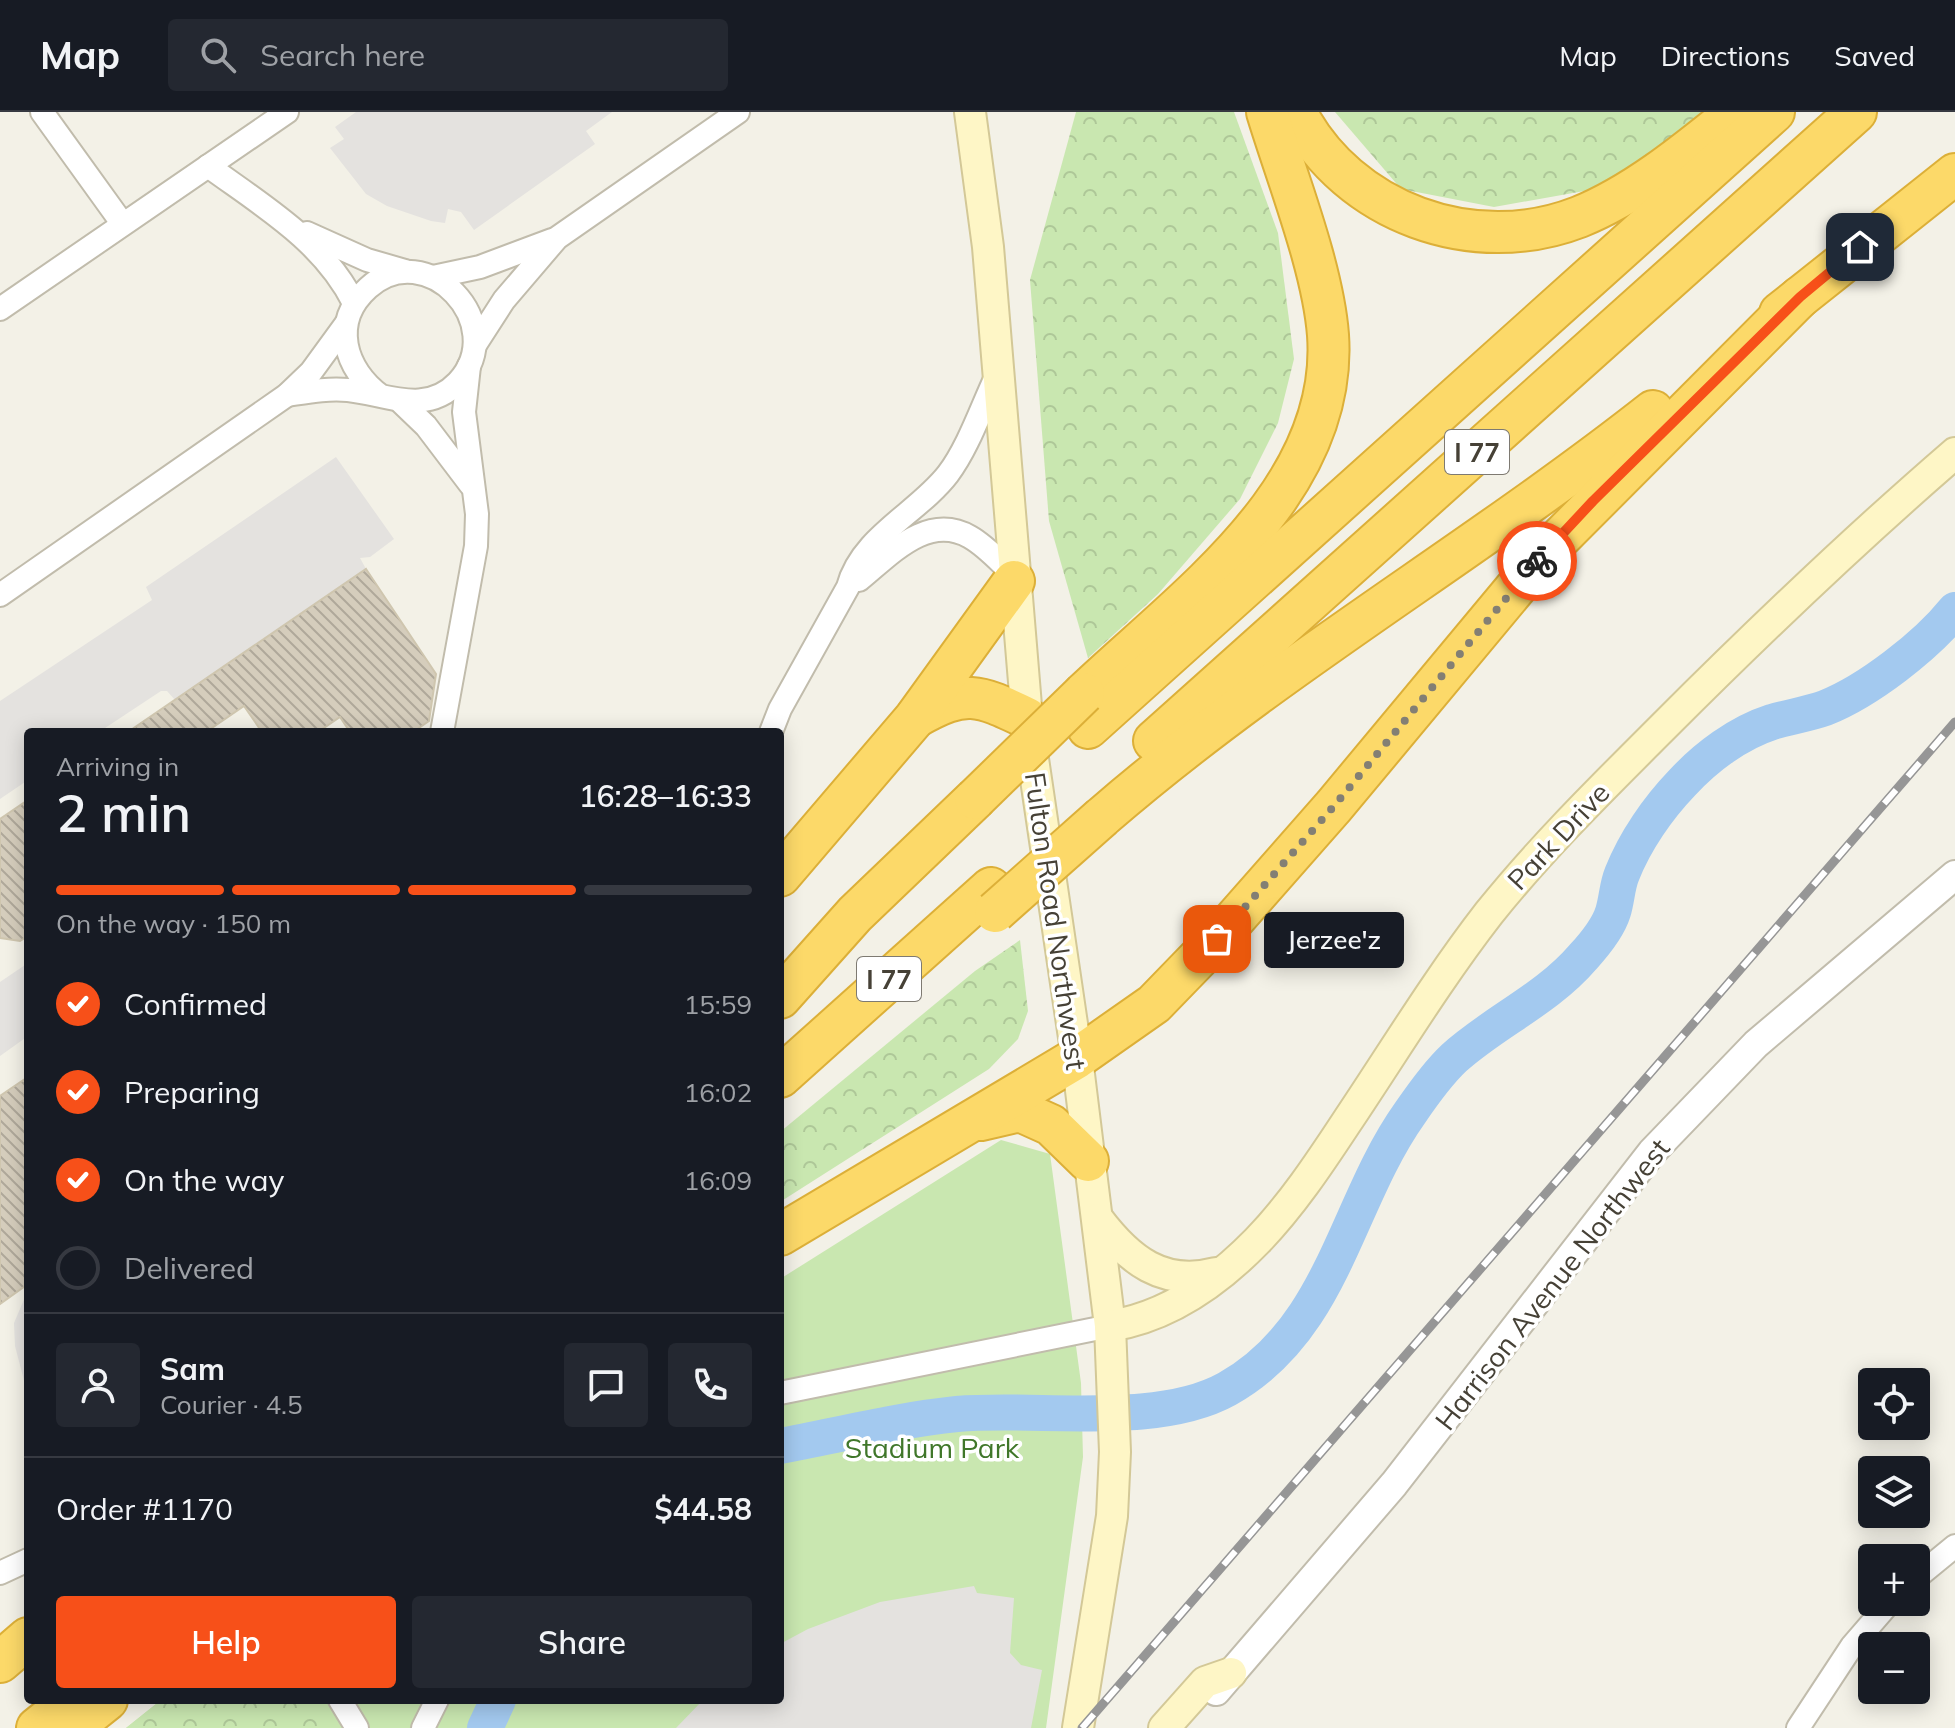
<!DOCTYPE html>
<meta charset="utf-8">
<style>
body{margin:0;font-family:Mulish,sans-serif;background:#242831;color:#f1f3f6;height:100vh;display:flex;flex-direction:column;font-size:30px;white-space:nowrap}
*{box-sizing:border-box;margin:0}
p{font-size:26px;color:#9ea1a6}
.icon{flex:none;width:44px;height:44px;fill:none;stroke:currentColor;stroke-width:2;stroke-linecap:round;stroke-linejoin:round}
.map{position:relative;flex:1;overflow:hidden}
.sheet{position:absolute;left:24px;top:616px;width:760px;height:976px;display:flex;flex-direction:column;background:#171b24;border-radius:8px;box-shadow:0 4px 20px #0003}
.sheet>*{flex:none}
.buttons{position:absolute;left:1858px;top:1256px;display:grid;gap:16px}
.buttons a{display:grid;place-items:center;width:72px;height:72px;border-radius:8px;background:#171b24;box-shadow:0 4px 20px #0003;font-size:40px}
.pin{position:absolute;display:grid;place-items:center;width:68px;height:68px;color:#fff;margin:-34px;border-radius:16px;box-shadow:0 4px 12px #0006}
.courier{position:absolute;display:grid;place-items:center;width:80px;height:80px;margin:-40px;border:6px solid #f75019;border-radius:50%;background:#fff;color:#222;box-shadow:0 2px 10px #0007}
.bubble{position:absolute;height:56px;border-radius:8px;background:#171b24;box-shadow:0 4px 20px #0003;font-size:26px;font-weight:600;line-height:56px;text-align:center}
.headline em{font-style:normal;font-weight:600}
.headline div{display:flex;flex-direction:column-reverse}
.headline{display:flex;align-items:center;justify-content:space-between;height:136px;padding:0 32px}
h1{font-size:52px;font-weight:600;line-height:60px}
.bar{display:grid;grid-template-columns:repeat(4,1fr);gap:12px 8px;align-content:center;height:96px;padding:0 32px}
.bar i{height:10px;border-radius:6px;background:#363941}
.bar .on{background:#f75019}
.bar p{grid-column:span 4}
.line{display:flex;align-items:center;gap:20px;padding:0 32px;border-top:2px solid #363941}
.line div{flex:1}
.round{display:grid;place-items:center;flex:none;width:84px;height:84px;border-radius:8px;background:#242831}
ol{padding:0 32px;list-style:none}
li{display:flex;align-items:center;gap:24px;height:88px}
li p{margin-inline-start:auto}
li .icon{padding:8px;border-radius:50%;background:#f75019;color:#fff;stroke-width:4}
li:last-child{color:#9ea1a6}
li i{width:44px;height:44px;border:4px solid #363941;border-radius:50%}
.cta{display:flex;gap:16px;margin-top:auto;padding:16px 32px}
.cta a{flex:1;height:92px;border-radius:8px;background:#f75019;color:#fff;font-size:32px;font-weight:600;line-height:92px;text-align:center}
.cta a+a{background:#242831;color:#f1f3f6}
header{display:flex;align-items:center;gap:48px;box-sizing:border-box;height:112px;padding:0 40px;background:#171b24;border-bottom:2px solid #363941}
header strong{font-size:38px}
nav{display:flex;gap:44px;margin-inline-start:auto;font-size:28px}
.search{width:560px;height:72px;background:#242831;display:flex;align-items:center;gap:20px;box-sizing:border-box;padding:0 28px;border-radius:8px;color:#9ea1a6;font-size:30px}
.map>svg:first-child{display:block}
.green{fill:#c9e7b0}
.forest{fill:url(#forest-crowns)}
.parking{fill:#e4e2df}
.lines{fill:none;stroke-linecap:round;stroke-linejoin:round}
.river{stroke:#a3c9ef;stroke-width:36}
.building{fill:url(#building-back-hatch);stroke:#cfc6af;stroke-width:2}
.minor-casing{stroke:#c1bcac;stroke-width:26}
.tertiary-casing{stroke:#c1bcac;stroke-width:32}
.secondary-casing{stroke:#d3c897;stroke-width:34}
.motorway-casing{stroke:#dcaf38;stroke-width:44}
.minor{stroke:#fff;stroke-width:22}
.tertiary{stroke:#fff;stroke-width:28}
.secondary{stroke:#fef6c6;stroke-width:30}
.motorway{stroke:#fcd969;stroke-width:40}
.rail-casing{stroke:#969696;stroke-width:9}
.rail{stroke:#fff;stroke-width:6;stroke-dasharray:18;stroke-linecap:butt}
.motorway-bridge-casing{stroke:#dcaf38;stroke-width:44;stroke-linecap:butt}
.motorway-bridge{stroke:#fcd969;stroke-width:40}
.done{stroke:#837f74;stroke-width:8;stroke-dasharray:0 14.4}
.route{stroke:#f75019;stroke-width:10}
.labels{text-anchor:middle;dominant-baseline:central;stroke-width:7;stroke-linejoin:round;paint-order:stroke}
.shield{fill:#fff;stroke:#7e7a72;stroke-width:2}
.shield-label{font-size:26px;font-weight:bold;fill:#464136}
.street-label{font-size:28px;fill:#464136;stroke:#fff}
.park-label{font-size:28px;fill:#40772a;stroke:#fff}
</style>
<header>
<strong>Map</strong>
<div class="search"><svg class="icon" aria-label="search" viewBox="0 0 24 24"><circle cx="10" cy="10" r="6"/><path d="M15 15l6 6"/></svg>Search here</div>
<nav><a>Map</a><a>Directions</a><a>Saved</a></nav>
</header>
<div class="map">
<svg width="1955" height="1616" viewBox="0 0 1955 1616">
<defs>
<pattern id="forest-crowns" width="20" height="18" patternUnits="userSpaceOnUse" patternTransform="scale(2)"><rect width="20" height="18" fill="#c9e7b0"/><path d="M2 6a3 3 0 1 1 6 0M12 15a3 3 0 1 1 6 0" fill="none" stroke="#aec798"/></pattern>
<pattern id="building-back-hatch" width="6" height="6" patternUnits="userSpaceOnUse" patternTransform="scale(2)"><rect width="6" height="6" fill="#d5cdbc"/><path d="M-1 5l2 2M0 0l6 6M5-1l2 2" fill="none" stroke="#afa89a"/></pattern>
</defs>
<rect width="100%" height="100%" fill="#f3f1e7"/>
<polygon class="green" points="1001,1028 1050,1042 1081,1271 1083,1345 1046,1616 126,1616 161,1588 780,1588 780,1167"/>
<g class="forest">
<polygon points="1076,0 1234,0 1278,121 1294,247 1278,311 1240,387 1158,482 1088,546 1049,409 1030,168"/>
<polygon points="1335,0 1714,0 1601,76 1494,95 1401,77"/>
<polygon points="1020,828 1028,899 1018,927 989,957 780,1090 780,1020 975,859"/>
<polygon points="161,1588 314,1588 332,1616 126,1616"/>
</g>
<g class="parking">
<polygon points="356,0 612,0 586,19 595,32 474,118 461,100 448,97 445,111 431,109 387,94 366,82 330,36 344,27 335,15"/>
<polygon points="336,345 394,427 370,445 360,446 366,457 175,588 167,579 161,579 99,620 28,620 28,668 0,687 0,589 152,488 146,475"/>
<polygon points="28,851 28,924 0,944 0,870"/>
<polygon points="28,1178 28,1284 15,1234 14,1211"/>
<polygon points="974,1474 977,1481 1014,1486 1010,1541 1021,1553 1042,1558 1031,1616 676,1616 703,1588 780,1588 780,1532 808,1517 880,1490"/>
</g>
<g class="lines">
<g class="river">
<path d="M780 1334C839 1323 898 1308 957 1302 1038 1295 1157 1316 1227 1277 1334 1217 1345 1092 1410 1001 1423 982 1437 962 1454 946 1495 909 1546 888 1583 845 1594 833 1608 816 1613 800 1617 787 1617 774 1622 762 1635 729 1658 696 1682 671 1706 645 1738 621 1772 610 1789 605 1808 602 1825 596 1868 579 1926 534 1955 498"/>
<polyline points="485,1616 498,1588"/>
</g>
</g>
<g class="building">
<polygon points="366,457 436,562 429,609 413,620 350,620 340,605 318,620 262,620 244,594 206,620 128,620"/>
<polygon points="28,688 28,824 20,829 0,826 0,707"/>
<polygon points="28,965 28,1172 0,1192 0,984"/>
</g>
<g class="lines">
<g class="minor-casing">
<g id="minor">
<polyline points="42,0 122,111"/>
<path d="M208 54C263 94 323 129 354 191"/>
<polyline points="307,121 367,148 405,159"/>
<polyline points="433,165 480,155 552,128"/>
<polyline points="0,197 287,0"/>
<polyline points="475,233 504,188 557,126 738,0"/>
<path d="M287 283C307 280 327 276 348 278 386 282 426 304 458 270 511 212 426 123 368 176 330 210 345 258 381 284"/>
<polyline points="401,290 426,314 470,372"/>
<path d="M859 468C889 444 927 400 970 425 986 434 1000 450 1013 462"/>
<polyline points="0,483 287,283 311,260 346,212"/>
<polyline points="442,620 476,434 477,402 464,300 469,254"/>
<path d="M771 620 780 597 848 475C861 425 918 401 948 362 969 334 982 294 997 263"/>
<polyline points="780,1281 1110,1214"/>
<polyline points="0,1461 28,1448"/>
<polyline points="1916,1466 1955,1434"/>
<polyline points="340,1588 357,1616"/>
<polyline points="423,1616 437,1588"/>
<polyline points="1798,1616 1852,1534 1890,1490"/>
</g>
</g>
<g class="tertiary-casing">
<polyline id="tertiary" points="1216,1579 1394,1372 1652,1040 1756,932 1955,763"/>
</g>
<g class="secondary-casing">
<g id="secondary">
<polyline points="970,0 988,135 1027,606 1077,946 1110,1214 1115,1340 1112,1404 1078,1616"/>
<path d="M1098 1107C1129 1148 1163 1175 1216 1161"/>
<path d="M1110 1214C1167 1205 1217 1170 1257 1129 1291 1094 1319 1052 1346 1011 1393 941 1437 868 1489 801 1542 735 1602 676 1662 616 1757 521 1853 429 1955 341"/>
<polyline points="1164,1616 1205,1570 1231,1561"/>
</g>
</g>
<g class="motorway-casing">
<g id="motorway">
<path d="M1296 0C1348 101 1474 146 1579 105 1636 82 1689 38 1736 0"/>
<polyline points="1780,201 1955,62"/>
<path d="M1084 581C1185 485 1339 378 1328 223 1323 156 1287 66 1267 0"/>
<path d="M916 605C966 577 977 582 1027 606"/>
<polyline points="1088,616 1774,0"/>
<polyline points="1154,629 1856,0"/>
<path d="M1102 705C1275 555 1474 440 1653 299"/>
<polyline points="780,764 915,606 1014,469"/>
<polyline points="780,886 855,802 975,687"/>
<polyline points="780,965 991,776"/>
<polyline points="981,1008 1020,999 1051,1013 1088,1049"/>
<polyline points="780,1123 1077,946 1154,892 1217,827 1334,694 1543,443 1800,185"/>
<polyline points="0,1550 28,1526"/>
<polyline points="37,1616 72,1588"/>
<polyline points="72,1616 107,1588"/>
</g>
</g>
<use href="#minor" class="minor"/>
<use href="#tertiary" class="tertiary"/>
<use href="#secondary" class="secondary"/>
<use href="#motorway" class="motorway"/>
<g class="rail-casing">
<polyline id="rail" points="1082,1616 1955,610"/>
</g>
<use href="#rail" class="rail"/>
<g class="motorway-bridge-casing">
<g id="motorway-bridge">
<polyline points="975,687 1084,581"/>
<polyline points="995,800 1102,705"/>
</g>
</g>
<use href="#motorway-bridge" class="motorway-bridge"/>
</g>
<g class="lines">
<polyline class="done" points="1217,827 1334,694 1537,449"/>
<polyline class="route" points="1537,449 1593,389 1800,185 1860,135"/>
</g>
<g class="labels">
<g class="shield">
<rect x="1445" y="318" width="64" height="44" rx="6"/>
<rect x="857" y="845" width="64" height="44" rx="6"/>
</g>
<g class="shield-label">
<text x="1477" y="340">I 77</text>
<text x="889" y="867">I 77</text>
</g>
<g class="street-label">
<text transform="translate(1558 724) rotate(-47)">Park Drive</text>
<text transform="translate(1056 809) rotate(82)">Fulton Road Northwest</text>
<text transform="translate(1552 1172) rotate(-52)">Harrison Avenue Northwest</text>
</g>
<g class="park-label">
<text x="932" y="1335">Stadium Park</text>
</g>
</g>
</svg>
<div class="buttons">
<a><svg class="icon" aria-label="locate" viewBox="0 0 24 24"><circle cx="12" cy="12" r="6"/><path d="M12 2v4M12 18v4M2 12h4M18 12h4"/></svg></a>
<a><svg class="icon" aria-label="layers" viewBox="0 0 24 24"><path d="M12 4l9 5-9 5-9-5zM3 14l9 5 9-5"/></svg></a>
<a>+</a>
<a>−</a>
</div>
<div class="pin" style="left:1217px;top:827px;background:#ea580c"><svg class="icon" aria-label="bag" viewBox="0 0 24 24"><path d="M5 8h14l-1 12H6zM9 8a3 3 0 0 1 6 0"/></svg></div>
<div class="pin" style="left:1860px;top:135px;background:#1f2937"><svg class="icon" aria-label="home" viewBox="0 0 24 24"><path d="M3 11l9-7 9 7M6 9v11h12V9"/></svg></div>
<div class="courier" style="left:1537px;top:449px"><svg class="icon" aria-label="bike" viewBox="0 0 24 24"><circle cx="6" cy="16" r="4"/><circle cx="18" cy="16" r="4"/><path d="M6 16l4-8h5l3 8M10 8l3 8H6M13 5h3"/></svg></div>
<div class="bubble" style="left:1264px;top:800px;width:140px">Jerzee'z</div>
<section class="sheet">
<div class="headline"><div><h1>2 min</h1><p>Arriving in</p></div><em>16:28–16:33</em></div>
<div class="bar"><i class="on"></i><i class="on"></i><i class="on"></i><i></i><p>On the way · 150 m</p></div>
<ol>
<li><svg class="icon" aria-label="check" viewBox="0 0 24 24"><path d="M5 12l5 5 9-10"/></svg>Confirmed<p>15:59</p></li>
<li><svg class="icon" aria-label="check" viewBox="0 0 24 24"><path d="M5 12l5 5 9-10"/></svg>Preparing<p>16:02</p></li>
<li><svg class="icon" aria-label="check" viewBox="0 0 24 24"><path d="M5 12l5 5 9-10"/></svg>On the way<p>16:09</p></li>
<li><i></i>Delivered</li>
</ol>
<div class="line" style="height:144px"><a class="round"><svg class="icon" aria-label="person" viewBox="0 0 24 24"><circle cx="12" cy="8" r="4"/><path d="M4 21q1-7 8-7t8 7"/></svg></a><div><b>Sam</b><p>Courier · 4.5</p></div><a class="round"><svg class="icon" aria-label="chat" viewBox="0 0 24 24"><path d="M4 5h16v11H9l-5 4z"/></svg></a><a class="round"><svg class="icon" aria-label="phone" viewBox="0 0 24 24"><path d="M5 4h4l2 5-3 2q2 4 5 5l2-3 5 2v4C11 20 4 13 5 4z"/></svg></a></div>
<div class="line" style="height:104px"><div>Order #1170</div><b>$44.58</b></div>
<div class="cta"><a>Help</a><a>Share</a></div>
</section>
</div>
